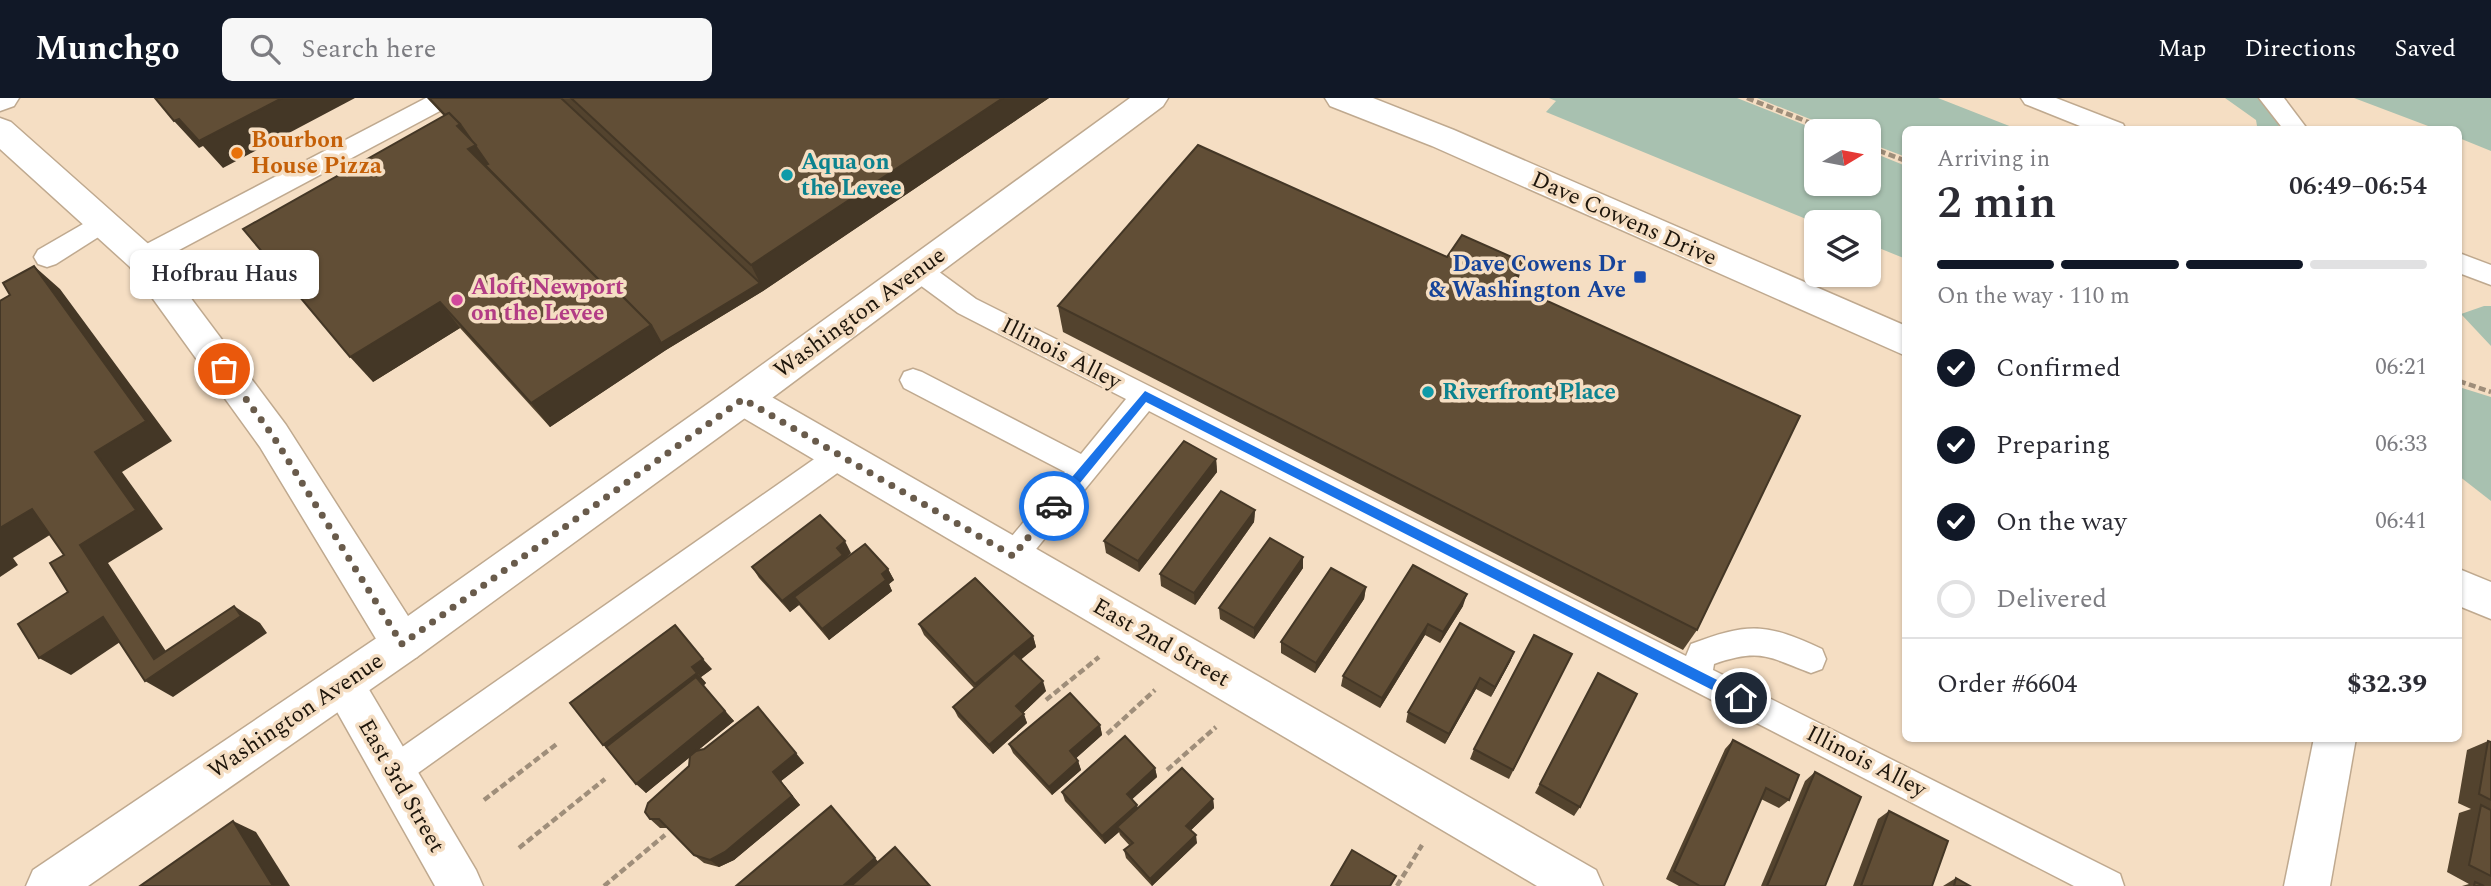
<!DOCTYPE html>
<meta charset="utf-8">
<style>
body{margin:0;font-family:Spectral,serif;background:#f7f7f7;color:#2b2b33;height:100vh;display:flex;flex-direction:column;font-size:26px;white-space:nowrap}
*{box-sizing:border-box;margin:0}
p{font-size:23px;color:#7c7c81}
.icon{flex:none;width:38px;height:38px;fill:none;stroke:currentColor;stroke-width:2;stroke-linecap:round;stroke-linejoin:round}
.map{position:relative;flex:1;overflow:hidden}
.sheet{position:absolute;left:1902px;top:28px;width:560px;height:616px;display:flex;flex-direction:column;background:#fff;border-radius:10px;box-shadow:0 2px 5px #0004}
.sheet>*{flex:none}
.needle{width:46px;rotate:80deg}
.fabs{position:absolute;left:1804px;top:21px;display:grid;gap:14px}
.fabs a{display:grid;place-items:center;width:77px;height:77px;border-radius:10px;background:#fff;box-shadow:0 2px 5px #0004;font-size:35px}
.pin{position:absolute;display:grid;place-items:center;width:60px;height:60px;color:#fff;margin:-30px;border:4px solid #fff;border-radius:50%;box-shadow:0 2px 7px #0007}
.courier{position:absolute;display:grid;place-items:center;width:70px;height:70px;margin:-35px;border:5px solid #1a73e8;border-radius:50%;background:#fff;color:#222;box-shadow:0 2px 9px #0007}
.bubble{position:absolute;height:49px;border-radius:10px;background:#fff;box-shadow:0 2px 5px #0004;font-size:23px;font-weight:600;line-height:49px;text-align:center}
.overview em{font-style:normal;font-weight:600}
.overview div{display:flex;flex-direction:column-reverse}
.overview{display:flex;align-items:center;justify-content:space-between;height:119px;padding:0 35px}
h1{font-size:46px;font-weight:600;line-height:52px}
.bar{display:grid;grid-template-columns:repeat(4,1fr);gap:10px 7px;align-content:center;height:84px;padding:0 35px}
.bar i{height:9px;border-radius:5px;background:#e1e1e2}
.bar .active{background:#111827}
.bar p{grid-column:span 4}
.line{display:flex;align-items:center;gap:18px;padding:0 35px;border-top:2px solid #e1e1e2}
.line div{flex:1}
ol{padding:0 35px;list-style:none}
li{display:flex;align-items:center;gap:21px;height:77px}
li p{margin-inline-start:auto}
li .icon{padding:7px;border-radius:50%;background:#111827;color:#fff;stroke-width:4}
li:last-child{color:#7c7c81}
li i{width:38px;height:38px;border:4px solid #e1e1e2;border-radius:50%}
header{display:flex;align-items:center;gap:42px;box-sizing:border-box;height:98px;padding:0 35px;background:#111827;color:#fff}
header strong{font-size:33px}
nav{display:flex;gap:38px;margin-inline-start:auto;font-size:24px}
.search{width:490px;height:63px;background:#f7f7f7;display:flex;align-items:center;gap:18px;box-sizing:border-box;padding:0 24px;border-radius:10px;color:#7c7c81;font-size:26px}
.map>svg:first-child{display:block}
.green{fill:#a8c1b0}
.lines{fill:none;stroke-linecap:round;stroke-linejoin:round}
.lane-casing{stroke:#bfa98f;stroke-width:3}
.street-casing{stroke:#bfa98f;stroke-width:3}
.secondary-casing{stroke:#bfa98f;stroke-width:3}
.primary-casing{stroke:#bfa98f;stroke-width:3}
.path{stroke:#9f8e7a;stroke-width:4.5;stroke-dasharray:7 3.5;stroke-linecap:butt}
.lane{fill:#fff;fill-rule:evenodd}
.street{fill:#fff;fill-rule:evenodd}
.secondary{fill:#fff;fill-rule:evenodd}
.primary{fill:#fff;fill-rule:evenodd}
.wall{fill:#53432e}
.shaded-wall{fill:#443726}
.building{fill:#614e36;stroke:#443726;stroke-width:2}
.route{fill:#1a73e8}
.done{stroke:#695b4b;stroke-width:7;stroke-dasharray:0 12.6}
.food-dot{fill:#e8710a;stroke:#f5dec3;stroke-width:2.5}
.culture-dot{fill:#0f9aa8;stroke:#f5dec3;stroke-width:2.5}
.transit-dot{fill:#1a4fb4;stroke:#f5dec3;stroke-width:2.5}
.hotel-dot{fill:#d1479c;stroke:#f5dec3;stroke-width:2.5}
.labels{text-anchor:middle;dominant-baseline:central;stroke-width:7;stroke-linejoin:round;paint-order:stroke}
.food-label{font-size:23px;font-weight:bold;fill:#c56008;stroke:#f5dec3;text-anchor:start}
.culture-label{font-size:23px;font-weight:bold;fill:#0d838f;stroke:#f5dec3;text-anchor:start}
.street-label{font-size:23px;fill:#1d150b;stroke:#f5dec3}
.transit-label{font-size:23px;font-weight:bold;fill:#164399;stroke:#f5dec3;text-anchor:end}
.hotel-label{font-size:23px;font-weight:bold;fill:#b23c85;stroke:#f5dec3;text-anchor:start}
</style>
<header>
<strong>Munchgo</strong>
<div class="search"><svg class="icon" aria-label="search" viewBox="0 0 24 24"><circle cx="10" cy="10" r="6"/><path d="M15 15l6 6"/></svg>Search here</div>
<nav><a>Map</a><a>Directions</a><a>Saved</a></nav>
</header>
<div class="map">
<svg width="2491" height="788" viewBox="0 0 2491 788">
<rect width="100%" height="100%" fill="#f5dec3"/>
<g class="green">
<polygon points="1549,0 1737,0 1820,33 1816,33 1816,86 1869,86 1869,53 1906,68 1906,161 1869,146 1869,124 1816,125 1546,14 1556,3"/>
<polygon points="1757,0 1938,0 2017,31 1906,32 1906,59 1869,45 1869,33 1840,33"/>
<polygon points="2225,0 2262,0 2280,27 2272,31 2257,28 2256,22"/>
<polygon points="2354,0 2491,0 2491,53 2459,40 2459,32 2436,31"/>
<polygon points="2484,208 2491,208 2491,248 2461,216"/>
<polygon points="2459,289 2491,299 2491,403 2459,378"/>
</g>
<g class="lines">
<g class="lane-casing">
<g id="lane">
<polygon points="426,0 457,0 453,6 151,167 142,170 133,167 129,160 133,153"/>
<polygon points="2021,0 2056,0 2123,26 2126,32 2090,32 2025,6"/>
<polygon points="2259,0 2284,0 2308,32 2284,32"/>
<polygon points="102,115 111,117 114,124 111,131 56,166 47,169 38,166 34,159 38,152"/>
<polygon points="2459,155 2491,167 2491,187 2459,175"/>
<path d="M918 162 927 165 976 201 1686 558 1691 546C1749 524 1766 525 1822 551L1826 561 1822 571 1811 575C1768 559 1761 550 1714 566L1713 572 2120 776 2124 788H2074L1149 313 1023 467 1013 471 1003 467 999 458 1003 449 1065 374 904 290 900 282 904 274 913 271 922 274 1081 356 1126 301 958 215 909 179 905 172 909 165Z"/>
<polygon points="840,346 850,350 854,358 850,366 404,685 393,689 382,685 377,674 382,663 830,350"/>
</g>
</g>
<g class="street-casing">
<g id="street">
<polygon points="0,0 19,0 14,8 0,13"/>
<polygon points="743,286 756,290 1596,772 1603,788 1537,788 730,312 725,301 730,290"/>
<polygon points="343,568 358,573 476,772 483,788 435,788 322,587 328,573"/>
</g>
</g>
<g class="secondary-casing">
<g id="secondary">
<polygon points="402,527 417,533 423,546 417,559 88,788 26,788 33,772 387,533"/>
<polygon points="2314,640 2356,640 2330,788 2284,788"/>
</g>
</g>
<g class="primary-casing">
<g id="primary">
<polygon points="1130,0 1168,0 1163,8 756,312 417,559 402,565 387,559 260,349 130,169 0,51 0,20 11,24 154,151 286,327 408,518 730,290"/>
<polygon points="1325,0 1373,0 1454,32 1906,228 1906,258 1432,48 1330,8"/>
<polygon points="2459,471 2491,484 2491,521 2459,508"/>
</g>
</g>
<g class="path">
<polyline points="1747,0 1831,33"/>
<polyline points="1869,49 1906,63"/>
<polyline points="2459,283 2491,294"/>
<polyline points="1046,602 1099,559"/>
<polyline points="1107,636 1155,592"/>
<polyline points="1167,672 1216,629"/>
<polyline points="484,702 558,645"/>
<polyline points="519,750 605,681"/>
<polyline points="604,788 665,737"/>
<polyline points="1397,788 1422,747"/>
</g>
<use href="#lane" class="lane"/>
<use href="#street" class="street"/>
<use href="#secondary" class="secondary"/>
<use href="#primary" class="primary"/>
</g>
<g class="wall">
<polygon points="427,0 1049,0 763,193 666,252 550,329 460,230 373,284 444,18"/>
<polygon points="1516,190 1697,532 1683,552 1063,234 1058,208"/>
<polygon points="1216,361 1217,374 1139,474 1106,455 1104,443"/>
<polygon points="1255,412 1254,424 1195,507 1161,488 1160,476"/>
<polygon points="851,455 845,461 888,471 894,482 889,486 892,493 829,542 799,507 790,514 759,480 752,469"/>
<polygon points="1303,459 1303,470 1254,541 1220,521 1219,510"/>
<polygon points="1413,467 1463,508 1440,545 1425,537 1380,610 1341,588 1343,578"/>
<polygon points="1366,489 1364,501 1315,575 1281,555 1281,544"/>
<polygon points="919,526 1033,538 1036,549 1021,561 1046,593 1023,615 1027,625 993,656 958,619 953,609 974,590 924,537"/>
<polygon points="1514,554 1510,564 1491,599 1476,591 1445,646 1406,624 1408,614"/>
<polygon points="1572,556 1509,681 1470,661 1474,651"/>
<polygon points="712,571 701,579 706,585 703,588 734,623 698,652 804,665 781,683 800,707 734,762 719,769 704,765 694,757 667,730 660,730 650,721 689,668 690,659 646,695 606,649 570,605"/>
<polygon points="1598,575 1580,709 1574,718 1535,695"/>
<polygon points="1100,627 1102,637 1076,660 1078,663 1081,672 1052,697 1013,655 1009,646"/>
<polygon points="1733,642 1789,702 1779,710 1761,701 1724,788 1679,788 1666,781 1725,651"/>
<polygon points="2488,643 2491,644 2491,788 2462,788 2469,786 2447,774 2459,715 2471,711 2458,705 2467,652"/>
<polygon points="1155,670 1157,679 1132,701 1138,710 1213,701 1214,710 1191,732 1197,745 1152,788 1126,760 1124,752 1130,748 1120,737 1119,734 1105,746 1065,703 1062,694"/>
<polygon points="1815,674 1825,788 1761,788 1805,683"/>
<polygon points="1889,713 1932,788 1853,788 1878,721"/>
<polygon points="1956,780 1970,788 1943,788"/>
</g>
<g class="shaded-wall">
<polygon points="282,0 355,0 223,70 203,48 199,50 174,23 179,21"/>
<polygon points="1003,0 1049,0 763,193 666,252 550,329 531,305 651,227 760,185 751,167"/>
<polygon points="460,26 476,47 493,74 481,69 468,51 457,28"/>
<polygon points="1523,164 1516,191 1510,186"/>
<polygon points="34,168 60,191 172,343 122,374 163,431 108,465 173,564 234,508 260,525 267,535 173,599 145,583 154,561 80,447 95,354"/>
<polygon points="440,204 460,230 373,284 350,259"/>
<polygon points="1216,361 1217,374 1139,474 1138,463"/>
<polygon points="32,411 61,430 13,460 18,467 0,479 0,430"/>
<polygon points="1255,412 1254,424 1195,507 1194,495"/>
<polygon points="845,443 851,455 845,460 849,468 794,499 799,507 790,514 782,503"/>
<polygon points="1303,459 1303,470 1254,541 1254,530"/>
<polygon points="888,471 894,482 889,486 892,493 829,542 822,531"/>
<polygon points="1366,489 1364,501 1315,575 1316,565"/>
<polygon points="1467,496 1463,508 1440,545 1443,534"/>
<polygon points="103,519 132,536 71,577 39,560"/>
<polygon points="1428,526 1425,537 1380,610 1382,600"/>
<polygon points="1033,538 1036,549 980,596 975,586"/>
<polygon points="1514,554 1510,564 1491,599 1495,589"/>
<polygon points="703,561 712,571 701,579 692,569"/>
<polygon points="697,575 706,585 703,588 734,623 646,695 636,686 614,656 603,647"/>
<polygon points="1480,580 1476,591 1445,646 1449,636"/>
<polygon points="1043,583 1046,593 1020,618 1016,608"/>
<polygon points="1024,616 1027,625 993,656 989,647"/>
<polygon points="1100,627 1102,637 1073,663 1070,653"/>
<polygon points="796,655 804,665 781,683 800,707 734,762 719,769 710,762 773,674"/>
<polygon points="1078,663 1081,672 1052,697 1049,689"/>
<polygon points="1155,670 1157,679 1129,704 1127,696"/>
<polygon points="1213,701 1214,710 1187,736 1186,728"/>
<polygon points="1137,707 1139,715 1117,729 1119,734 1105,746 1102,738"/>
<polygon points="233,723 256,734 290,788 273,788"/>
<polygon points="1196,737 1197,745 1152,788 1150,781"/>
<polygon points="875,760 882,768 859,788 843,788"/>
</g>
<g class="building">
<polygon points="155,0 282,0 199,43 179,21 174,23"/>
<polygon points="429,0 561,0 760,185 661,245 651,227 620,196 615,198 485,67 488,66 460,26 449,15 445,17"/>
<polygon points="571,0 1003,0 751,167"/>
<polygon points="449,15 460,26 457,28 476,47 468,51 615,198 620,196 651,227 531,305 440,204 350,259 243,131"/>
<polygon points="1198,47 1447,159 1462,137 1523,164 1510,186 1800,318 1697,532 1058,208"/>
<polygon points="34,168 146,323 95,354 136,412 80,447 154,561 234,508 241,518 145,583 103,519 39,560 18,526 68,494 50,465 64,457 32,411 0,430 0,203 10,197 3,185"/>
<polygon points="1184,343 1216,361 1138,463 1104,443"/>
<polygon points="1221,393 1255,412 1194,495 1160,476"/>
<polygon points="820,417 845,443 837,450 843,457 782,503 752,469"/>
<polygon points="1270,440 1303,459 1254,530 1219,510"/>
<polygon points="865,446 888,471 882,476 886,482 822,531 794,499"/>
<polygon points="1413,467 1467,496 1443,534 1428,526 1382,600 1343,578"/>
<polygon points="1331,470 1366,489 1316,565 1281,544"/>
<polygon points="975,480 1033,538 975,586 919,526"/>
<polygon points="1460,525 1514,554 1495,589 1480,580 1449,636 1408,614"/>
<polygon points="675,527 703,561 692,569 697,575 603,647 570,605"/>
<polygon points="1534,537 1572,556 1513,672 1474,651"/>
<polygon points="1014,555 1043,583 1016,608 1024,616 989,647 953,609"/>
<polygon points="1598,575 1637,596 1580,709 1540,686"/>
<polygon points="696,579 725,613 636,686 606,649"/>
<polygon points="1070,595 1100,627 1070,653 1078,663 1049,689 1009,646"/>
<polygon points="758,609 796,655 773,674 792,698 725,754 710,762 694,757 659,721 650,721 645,714 648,705 689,668 690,658 696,653 704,651"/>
<polygon points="1125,638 1155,670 1127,696 1137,707 1102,738 1062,694"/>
<polygon points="1733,642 1799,677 1789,702 1766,690 1724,788 1700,788 1674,773"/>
<polygon points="2488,643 2491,644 2491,702 2479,696"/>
<polygon points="1182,670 1213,701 1186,728 1196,737 1150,781 1124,752 1133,745 1117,729"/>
<polygon points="1815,674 1861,699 1825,788 1767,788"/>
<polygon points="2481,707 2491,712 2491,778 2469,767"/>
<polygon points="831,708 875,760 843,788 736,788"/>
<polygon points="1889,713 1948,743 1932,788 1861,788"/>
<polygon points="233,723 273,788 140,788"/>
<polygon points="895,749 930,788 851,788"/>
<polygon points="1352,752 1396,778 1390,788 1331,788"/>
<polygon points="1956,780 1970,788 1954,788"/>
<polygon points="2475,784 2484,788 2474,788"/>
</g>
<polygon class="route" points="1145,293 1745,596 1745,604 1736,604 1146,304 1058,412 1050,412 1050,405"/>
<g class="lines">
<polyline class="done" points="224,271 273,338 402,546 743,301 1013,458 1054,408"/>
</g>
<circle class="food-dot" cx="237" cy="55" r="7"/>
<g class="culture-dot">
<circle cx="787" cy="77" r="7"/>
<circle cx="1428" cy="294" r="7"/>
</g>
<rect class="transit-dot" x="1633" y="172" width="14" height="14" rx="3.5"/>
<circle class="hotel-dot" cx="457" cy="202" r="7"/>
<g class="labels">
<g class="food-label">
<text x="251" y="42">Bourbon<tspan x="251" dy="26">House Pizza</tspan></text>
</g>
<g class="culture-label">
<text x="801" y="64">Aqua on<tspan x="801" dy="26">the Levee</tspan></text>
<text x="1442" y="294">Riverfront Place</text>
</g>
<g class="street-label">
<text transform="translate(1624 121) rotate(24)">Dave Cowens Drive</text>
<text transform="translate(860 215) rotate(-36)">Washington Avenue</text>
<text transform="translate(1061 256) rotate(27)">Illinois Alley</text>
<text transform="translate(1161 545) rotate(30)">East 2nd Street</text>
<text transform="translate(296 618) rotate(-34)">Washington Avenue</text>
<text transform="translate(1866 664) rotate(27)">Illinois Alley</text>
<text transform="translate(401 688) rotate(60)">East 3rd Street</text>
</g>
<g class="transit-label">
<text x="1626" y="166">Dave Cowens Dr<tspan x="1626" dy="26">&amp; Washington Ave</tspan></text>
</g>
<g class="hotel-label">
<text x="471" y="189">Aloft Newport<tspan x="471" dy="26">on the Levee</tspan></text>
</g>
</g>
</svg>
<div class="fabs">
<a><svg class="needle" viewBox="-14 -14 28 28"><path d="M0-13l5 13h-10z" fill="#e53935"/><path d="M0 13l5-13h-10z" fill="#7c7c81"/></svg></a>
<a><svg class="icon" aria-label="layers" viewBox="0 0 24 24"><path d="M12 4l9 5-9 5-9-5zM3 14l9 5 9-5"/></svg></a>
</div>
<div class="pin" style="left:224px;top:271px;background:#ea580c"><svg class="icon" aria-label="bag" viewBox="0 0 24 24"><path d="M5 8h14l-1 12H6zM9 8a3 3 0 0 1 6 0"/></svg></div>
<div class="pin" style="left:1741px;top:600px;background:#1f2937"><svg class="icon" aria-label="home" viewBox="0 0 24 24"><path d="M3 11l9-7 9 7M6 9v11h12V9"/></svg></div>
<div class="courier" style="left:1054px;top:408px"><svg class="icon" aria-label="car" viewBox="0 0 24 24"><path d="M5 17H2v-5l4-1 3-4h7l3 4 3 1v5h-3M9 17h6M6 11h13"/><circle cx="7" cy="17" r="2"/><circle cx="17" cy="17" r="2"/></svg></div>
<div class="bubble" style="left:130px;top:152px;width:189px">Hofbrau Haus</div>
<section class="sheet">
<div class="overview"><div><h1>2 min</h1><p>Arriving in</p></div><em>06:49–06:54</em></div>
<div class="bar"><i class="active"></i><i class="active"></i><i class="active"></i><i></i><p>On the way · 110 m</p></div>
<ol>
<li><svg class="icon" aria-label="check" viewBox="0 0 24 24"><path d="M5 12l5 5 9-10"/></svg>Confirmed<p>06:21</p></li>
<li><svg class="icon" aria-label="check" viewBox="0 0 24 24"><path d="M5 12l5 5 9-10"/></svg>Preparing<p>06:33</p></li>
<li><svg class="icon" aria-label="check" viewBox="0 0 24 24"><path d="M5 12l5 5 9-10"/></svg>On the way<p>06:41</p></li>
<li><i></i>Delivered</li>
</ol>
<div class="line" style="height:91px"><div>Order #6604</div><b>$32.39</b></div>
</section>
</div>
